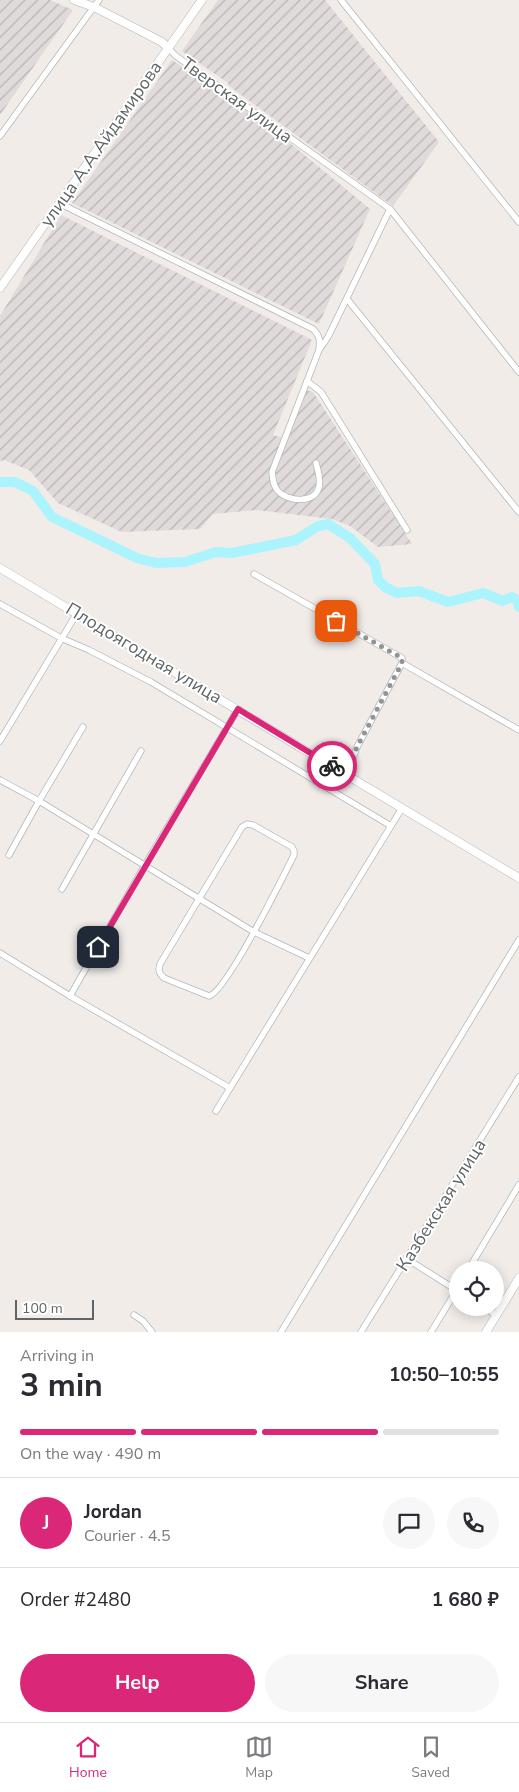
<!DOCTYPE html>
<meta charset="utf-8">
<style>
body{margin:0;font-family:"Nunito Sans",sans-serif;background:#f7f7f7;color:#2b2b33;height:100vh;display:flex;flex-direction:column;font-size:19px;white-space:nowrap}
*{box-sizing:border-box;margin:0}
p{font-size:16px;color:#7c7c81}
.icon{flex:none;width:28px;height:28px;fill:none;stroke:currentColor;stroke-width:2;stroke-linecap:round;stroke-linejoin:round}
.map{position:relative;height:1332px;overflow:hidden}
.details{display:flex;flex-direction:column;background:#fff;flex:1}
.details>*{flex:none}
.tools{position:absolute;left:449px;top:1261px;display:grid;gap:10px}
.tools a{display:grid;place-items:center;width:55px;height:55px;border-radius:50%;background:#fff;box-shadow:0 2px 12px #0003;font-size:25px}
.scale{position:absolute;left:15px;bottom:12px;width:79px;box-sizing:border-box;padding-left:5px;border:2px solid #5f6567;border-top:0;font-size:14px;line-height:18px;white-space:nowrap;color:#5f6567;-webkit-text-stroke:4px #fff;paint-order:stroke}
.pin{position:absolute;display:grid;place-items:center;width:42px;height:42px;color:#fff;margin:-21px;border-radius:10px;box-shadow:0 2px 8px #0006}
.courier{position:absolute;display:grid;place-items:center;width:50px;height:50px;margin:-25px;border:4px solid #db2777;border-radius:50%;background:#fff;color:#222;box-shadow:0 1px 6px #0007}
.summary em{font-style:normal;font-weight:700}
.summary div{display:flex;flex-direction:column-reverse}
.summary{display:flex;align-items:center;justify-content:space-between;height:85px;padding:0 20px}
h1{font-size:32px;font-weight:700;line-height:38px}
.bar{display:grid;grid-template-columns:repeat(4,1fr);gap:8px 5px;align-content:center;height:60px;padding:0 20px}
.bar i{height:6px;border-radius:4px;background:#e1e1e2}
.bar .current{background:#db2777}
.bar p{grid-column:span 4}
.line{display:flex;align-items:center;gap:12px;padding:0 20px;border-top:1px solid #e1e1e2}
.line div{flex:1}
.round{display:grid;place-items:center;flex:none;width:52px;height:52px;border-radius:26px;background:#f7f7f7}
.action{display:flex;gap:10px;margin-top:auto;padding:10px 20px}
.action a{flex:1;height:58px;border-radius:30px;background:#db2777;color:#fff;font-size:20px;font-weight:700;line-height:58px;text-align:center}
.action a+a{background:#f7f7f7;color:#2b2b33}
.dock{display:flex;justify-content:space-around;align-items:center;height:70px;border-top:1px solid #e1e1e2;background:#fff;font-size:14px;color:#7c7c81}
.dock a{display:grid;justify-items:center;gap:2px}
.dock .current{color:#db2777}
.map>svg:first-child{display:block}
.industrial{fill:url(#industrial-furrows)}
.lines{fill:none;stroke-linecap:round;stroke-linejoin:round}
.river{stroke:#abf4fd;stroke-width:10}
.street-casing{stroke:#b3b7b9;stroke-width:7}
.secondary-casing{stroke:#b2b7ba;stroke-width:9}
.street{stroke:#fff;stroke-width:5.5}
.secondary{stroke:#fff;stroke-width:8}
.done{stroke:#929494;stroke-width:5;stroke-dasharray:0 9}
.route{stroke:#db2777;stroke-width:6}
.labels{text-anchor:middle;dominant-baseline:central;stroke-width:4;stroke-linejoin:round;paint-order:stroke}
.street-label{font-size:18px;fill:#5f6567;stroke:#fff}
</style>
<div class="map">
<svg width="519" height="1332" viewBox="0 0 519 1332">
<defs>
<pattern id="industrial-furrows" width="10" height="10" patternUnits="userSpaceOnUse" patternTransform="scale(1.25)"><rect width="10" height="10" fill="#e0dbda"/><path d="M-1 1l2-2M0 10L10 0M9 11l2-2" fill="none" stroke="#b9b5b5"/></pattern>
</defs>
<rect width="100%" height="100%" fill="#f1ece8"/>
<g class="industrial">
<polygon points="0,0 50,0 73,10 0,115"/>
<polygon points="218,0 325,0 439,142 393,206 229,86 228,83 182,51"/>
<polygon points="172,60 279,134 370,209 319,324 72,203"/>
<polygon points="61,215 312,340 273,435 287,439 306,390 313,392 412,544 378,547 350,526 332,519 256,510 213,514 200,529 122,532 58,503 29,470 4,460 0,461 0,316"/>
</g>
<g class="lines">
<polyline class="river" points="0,482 15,482 33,491 52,517 137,558 156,563 185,562 216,552 232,553 296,540 318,526 328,524 350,538 375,564 378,580 385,587 397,593 419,591 448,602 483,593 503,601 512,597 517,600 519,607"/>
<g class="street-casing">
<g id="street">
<polyline points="341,0 519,222"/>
<polyline points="168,48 176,56 390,209 519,372"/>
<polyline points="0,136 99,0"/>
<path d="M59 203 313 329C320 336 320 340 319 350L272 472C273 479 273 486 278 491 288 502 315 504 319 487 321 479 318 471 316 463"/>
<polyline points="347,299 519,512"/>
<polyline points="319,350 328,337 390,209"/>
<polyline points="307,381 321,392 407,530"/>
<polyline points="254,574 402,658 402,663 519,730"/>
<polyline points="0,604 61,638 89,650 151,682 391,826"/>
<polyline points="0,741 77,613"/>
<polyline points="347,775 357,747 402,663"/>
<polyline points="0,780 39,801 83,727"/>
<path d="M247 824 253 825 292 847 294 851V855C283 877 226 992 209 996L164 978C159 973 158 971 160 964L242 827Z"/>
<polyline points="9,855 39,801 254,932 309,958"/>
<polyline points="62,889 141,751"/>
<polyline points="0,953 70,996 230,1088"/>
<polyline points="70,996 145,865 238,709"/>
<polyline points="216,1111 402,808"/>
<polyline points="407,1259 458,1291"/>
<polyline points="468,1270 519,1185"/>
<polyline points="485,1308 496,1315"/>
<polyline points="134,1315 143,1321 152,1332"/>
<polyline points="281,1332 519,940"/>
<polyline points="361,1332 519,1077"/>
<polyline points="431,1332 458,1288"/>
</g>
</g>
<g class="secondary-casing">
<g id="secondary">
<polyline points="74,0 94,7 162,42 168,48"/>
<polyline points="0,288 202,0"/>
<polyline points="0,568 519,878"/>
<polyline points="486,1332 519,1278"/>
</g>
</g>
<use href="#street" class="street"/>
<use href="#secondary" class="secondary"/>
</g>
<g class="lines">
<polyline class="done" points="332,766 347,775 357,747 402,663 402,658 336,621"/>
<polyline class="route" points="98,947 238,709 332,766"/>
</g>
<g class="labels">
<g class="street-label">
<text transform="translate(237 100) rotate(36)">Тверская улица</text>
<text transform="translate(101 144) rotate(-55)">улица А.А.Айдамирова</text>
<text transform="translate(144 653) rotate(31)">Плодоягодная улица</text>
<text transform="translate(441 1205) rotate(-58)">Казбекская улица</text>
</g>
</g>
</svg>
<div class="tools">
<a><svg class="icon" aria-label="locate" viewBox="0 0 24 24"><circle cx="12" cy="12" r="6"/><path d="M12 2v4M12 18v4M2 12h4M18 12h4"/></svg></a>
</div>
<div class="scale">100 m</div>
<div class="pin" style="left:336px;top:621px;background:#ea580c"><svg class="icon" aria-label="bag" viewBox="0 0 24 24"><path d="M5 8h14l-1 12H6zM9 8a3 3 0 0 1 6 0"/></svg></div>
<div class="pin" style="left:98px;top:947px;background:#1f2937"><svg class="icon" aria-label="home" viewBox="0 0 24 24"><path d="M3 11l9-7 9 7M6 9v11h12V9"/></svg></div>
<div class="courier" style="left:332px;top:766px"><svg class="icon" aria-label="bike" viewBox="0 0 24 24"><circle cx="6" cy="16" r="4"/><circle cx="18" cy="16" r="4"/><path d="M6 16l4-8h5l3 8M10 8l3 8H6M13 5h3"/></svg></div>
</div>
<section class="details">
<div class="summary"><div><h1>3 min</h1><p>Arriving in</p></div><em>10:50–10:55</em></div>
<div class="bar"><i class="current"></i><i class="current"></i><i class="current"></i><i></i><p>On the way · 490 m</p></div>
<div class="line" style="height:90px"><b class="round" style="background:#db2777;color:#fff">J</b><div><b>Jordan</b><p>Courier · 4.5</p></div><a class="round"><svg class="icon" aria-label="chat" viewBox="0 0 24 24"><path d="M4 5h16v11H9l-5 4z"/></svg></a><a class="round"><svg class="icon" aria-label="phone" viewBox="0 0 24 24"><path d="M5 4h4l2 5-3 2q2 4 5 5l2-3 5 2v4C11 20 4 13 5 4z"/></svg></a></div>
<div class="line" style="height:65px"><div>Order #2480</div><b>1 680 ₽</b></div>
<div class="action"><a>Help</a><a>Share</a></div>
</section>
<nav class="dock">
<a class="current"><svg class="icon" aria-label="home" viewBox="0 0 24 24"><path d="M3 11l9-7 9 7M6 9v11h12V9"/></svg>Home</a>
<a><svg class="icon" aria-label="map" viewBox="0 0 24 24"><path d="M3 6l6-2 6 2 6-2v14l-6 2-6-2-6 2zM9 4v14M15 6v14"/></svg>Map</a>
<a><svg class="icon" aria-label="saved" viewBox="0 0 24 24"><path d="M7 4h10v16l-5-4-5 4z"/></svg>Saved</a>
</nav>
